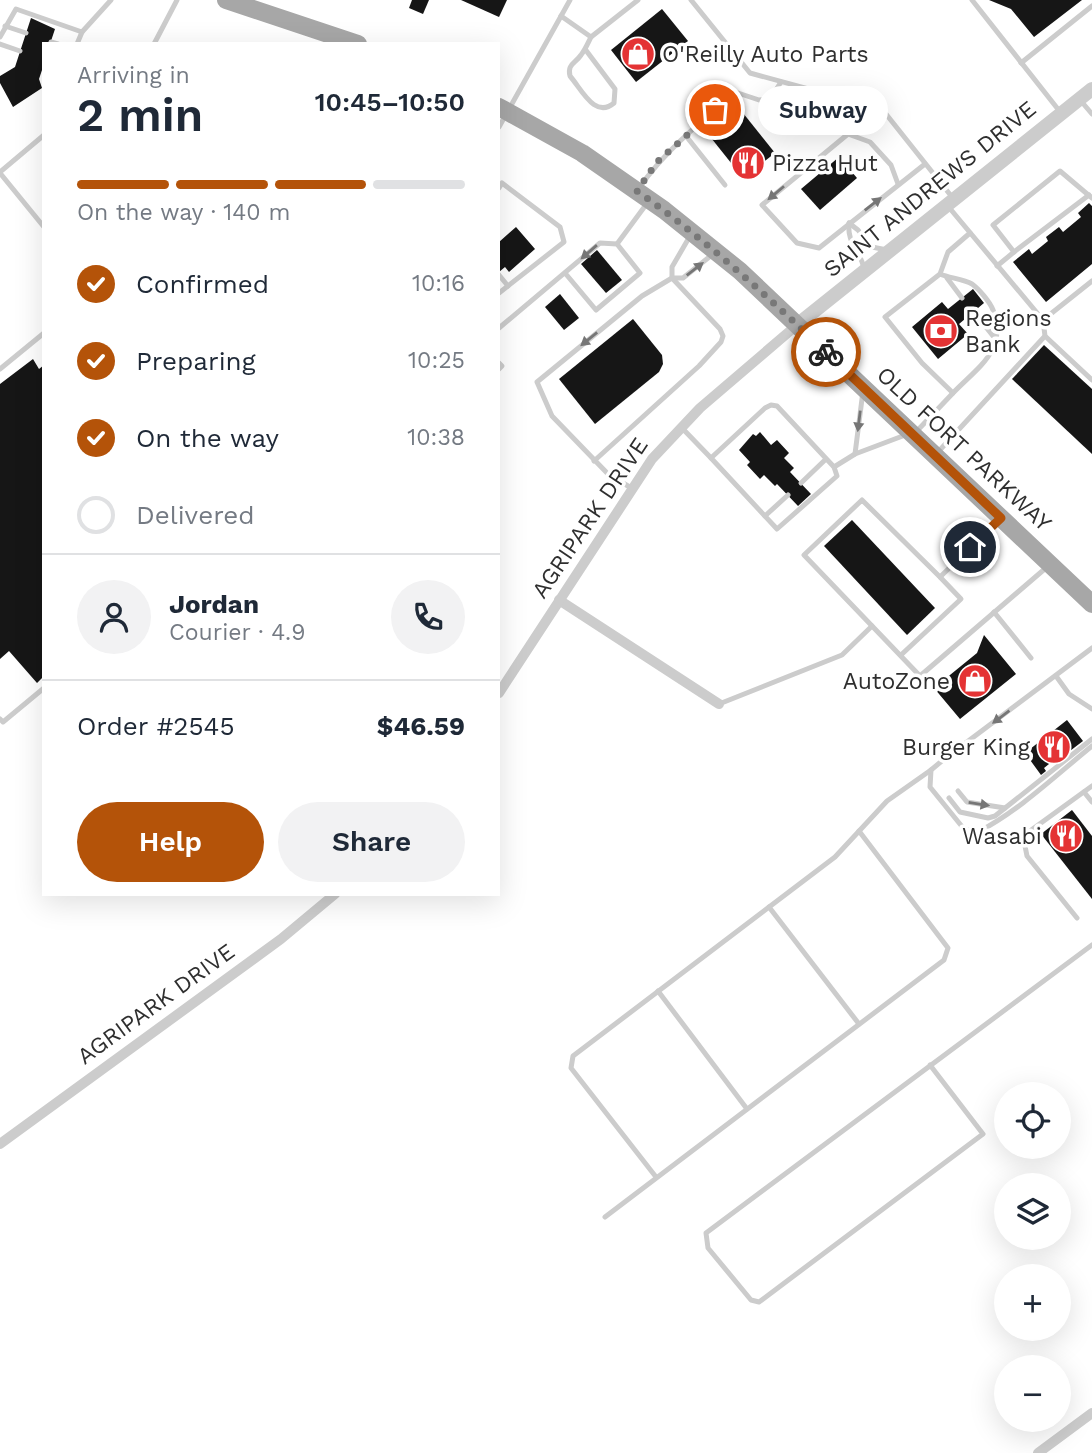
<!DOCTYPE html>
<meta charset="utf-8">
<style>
body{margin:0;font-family:"Work Sans",sans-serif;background:#f2f2f3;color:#1f2937;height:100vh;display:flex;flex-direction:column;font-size:26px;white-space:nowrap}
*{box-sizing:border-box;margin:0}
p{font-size:23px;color:#747a83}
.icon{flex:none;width:38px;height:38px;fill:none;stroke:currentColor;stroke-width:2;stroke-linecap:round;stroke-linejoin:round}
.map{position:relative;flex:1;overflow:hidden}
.side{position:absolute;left:42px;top:42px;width:458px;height:854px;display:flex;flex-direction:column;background:#fff;border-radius:0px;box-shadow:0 7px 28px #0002}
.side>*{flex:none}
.tools{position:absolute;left:994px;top:1082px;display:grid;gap:14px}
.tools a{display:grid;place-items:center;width:77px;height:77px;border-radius:50%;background:#fff;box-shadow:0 7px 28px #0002;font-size:35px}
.pin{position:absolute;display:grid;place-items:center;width:60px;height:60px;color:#fff;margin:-30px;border:4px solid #fff;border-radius:50%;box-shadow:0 2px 7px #0007}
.courier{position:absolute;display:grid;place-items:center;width:70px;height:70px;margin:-35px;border:5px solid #b45309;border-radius:50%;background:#fff;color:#222;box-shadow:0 2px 9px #0007}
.bubble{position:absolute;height:49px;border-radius:24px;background:#fff;box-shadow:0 7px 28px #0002;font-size:23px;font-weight:600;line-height:49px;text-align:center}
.head em{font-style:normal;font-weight:600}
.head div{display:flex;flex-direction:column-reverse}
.head{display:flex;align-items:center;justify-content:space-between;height:119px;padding:0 35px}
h1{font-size:46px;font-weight:600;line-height:52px}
.bar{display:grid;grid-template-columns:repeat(4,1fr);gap:10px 7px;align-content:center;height:84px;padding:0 35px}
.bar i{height:9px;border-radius:5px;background:#e0e1e3}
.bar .on{background:#b45309}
.bar p{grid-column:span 4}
.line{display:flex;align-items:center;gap:18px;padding:0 35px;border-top:2px solid #e0e1e3}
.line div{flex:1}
.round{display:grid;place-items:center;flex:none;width:74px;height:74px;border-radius:37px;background:#f2f2f3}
ol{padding:0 35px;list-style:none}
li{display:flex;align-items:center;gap:21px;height:77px}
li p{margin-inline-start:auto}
li .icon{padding:7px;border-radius:50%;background:#b45309;color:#fff;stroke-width:4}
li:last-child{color:#747a83}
li i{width:38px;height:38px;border:4px solid #e0e1e3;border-radius:50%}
.primary-button{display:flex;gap:14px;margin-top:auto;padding:14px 35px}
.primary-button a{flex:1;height:80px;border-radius:42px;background:#b45309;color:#fff;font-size:28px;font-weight:600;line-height:80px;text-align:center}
.primary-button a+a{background:#f2f2f3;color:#1f2937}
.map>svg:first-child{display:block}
.building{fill:#161616}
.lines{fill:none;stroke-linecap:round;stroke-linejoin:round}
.service{stroke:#ccc;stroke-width:5}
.minor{stroke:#ccc;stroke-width:10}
.tertiary{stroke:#ccc;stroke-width:14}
.primary{stroke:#a7a7a7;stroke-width:18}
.oneway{fill:#767676}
.done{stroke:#787878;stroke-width:7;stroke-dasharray:0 12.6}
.route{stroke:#b45309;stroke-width:9}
.labels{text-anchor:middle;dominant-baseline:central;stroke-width:7;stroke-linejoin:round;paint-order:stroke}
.poi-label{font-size:23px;fill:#2f2f2f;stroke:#fff;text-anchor:start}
.street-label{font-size:23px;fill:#2f2f2f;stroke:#fff}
</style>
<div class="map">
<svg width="1092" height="1453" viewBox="0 0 1092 1453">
<rect width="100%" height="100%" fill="#fff"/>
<g class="building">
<polygon points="412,0 429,0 423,14 409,8"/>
<polygon points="461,0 507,0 499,17"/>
<polygon points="989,0 1082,0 1034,37 1011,9"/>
<polygon points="662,9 688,41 636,82 611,50"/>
<polygon points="31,18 55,29 50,44 44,44 44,64 39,79 42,88 13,107 0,83 0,76 15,67"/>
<polygon points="735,103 775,153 743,178 704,129"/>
<polygon points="839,157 857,178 820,210 801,189"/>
<polygon points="1089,203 1092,206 1092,264 1046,302 1013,262 1029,249 1032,254 1048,241 1046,237 1059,227 1063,232 1081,217 1078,213"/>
<polygon points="516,227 535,249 509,272 505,267 499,272 499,242"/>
<polygon points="597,250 622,280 606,293 581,264"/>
<polygon points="973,289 984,303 959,324 968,334 938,359 912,327 942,302 948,309"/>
<polygon points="560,294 579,318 564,330 545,307"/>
<polygon points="633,319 662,355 663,364 659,372 595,424 559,379"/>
<polygon points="1044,345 1092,389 1092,454 1012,379"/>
<polygon points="33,359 39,369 44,365 44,676 37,683 9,651 0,659 0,384"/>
<polygon points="760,432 771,445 777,440 789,453 784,458 794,468 790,472 811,494 798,506 777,484 775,486 764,475 760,479 747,465 750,462 739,450 753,434 756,436"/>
<polygon points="852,520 935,608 907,635 824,546"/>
<polygon points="984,635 1016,674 960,719 934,688 977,653"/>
<polygon points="1067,720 1083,741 1066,754 1068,756 1062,760 1059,756 1044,768 1046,771 1041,775 1025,753"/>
<polygon points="1072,810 1092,836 1092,899 1041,834"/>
</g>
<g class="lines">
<g class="service">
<polyline points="691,0 750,73 882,109 952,197"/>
<polyline points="972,0 1061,113"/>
<polyline points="561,16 591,37 638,0"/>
<polyline points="5,26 26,33"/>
<polyline points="0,37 16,9 82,32 111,0"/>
<polyline points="51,42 58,44"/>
<polyline points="0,44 20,51"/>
<polyline points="77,44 82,32"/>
<polyline points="154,44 177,0"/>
<path d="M585 49 615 89 614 103C595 119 582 90 570 76 567 64 575 64 581 55 585 50 588 43 591 37"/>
<polyline points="1021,63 1092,6"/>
<polyline points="1081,101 1092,114"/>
<polyline points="858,103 848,134 762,205 797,243 819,248 925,164"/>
<polyline points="499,127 570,0"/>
<polyline points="848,134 870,142 891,165 898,184"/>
<polyline points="686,136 725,185"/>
<polyline points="0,172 44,135"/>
<polyline points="0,173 44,227"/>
<polyline points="499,188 502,183 560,227 564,242 499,293"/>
<path d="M639 188C665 151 701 120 738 93L759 100 770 99 781 82"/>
<polyline points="947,205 1043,320 1045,336 1092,380"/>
<path d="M849 223C847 244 859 248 864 268"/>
<polyline points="849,223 858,230 872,247 887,250"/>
<polyline points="617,244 648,202"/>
<polyline points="1014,252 1089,195"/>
<polyline points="997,266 1014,252 993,225 1060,171 1092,198"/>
<path d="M940 274C949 278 963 279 972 284 979 289 990 302 993 310 1008 350 978 367 953 393L922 363 885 317 940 274 948 252 970 233"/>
<polyline points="499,275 508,286"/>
<polyline points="947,278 962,298"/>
<polyline points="974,312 997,341"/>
<polyline points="1043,320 1092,281"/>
<polyline points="499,328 600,243 617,244 640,273 596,310 565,273"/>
<polyline points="499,363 502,366 499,369"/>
<polyline points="0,369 44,333"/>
<polygon points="771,405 777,406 834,467 837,476 777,529 711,458 765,408"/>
<polyline points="682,428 711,458"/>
<polyline points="915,433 953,393"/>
<polyline points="938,452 1045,336"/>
<polyline points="855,454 863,391"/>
<polyline points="594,461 699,366 721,342 723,336 720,329 672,278 672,267 690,236"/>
<polyline points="834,467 855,454 908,434"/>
<polyline points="801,483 826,459"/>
<polyline points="633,489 608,474 552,416 537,382 642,296 672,278 683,278 713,254"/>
<polyline points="765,516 788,495"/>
<polyline points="999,520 940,577 862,500 804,555 920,676 1047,567"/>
<polyline points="994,612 1031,658"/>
<path d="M1092 648 943 760 931 770 930 787 964 829 978 832C1020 810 1055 776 1092 746"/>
<polyline points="901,655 961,599 940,577"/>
<polyline points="1056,676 1069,694 1092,709"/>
<polyline points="719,704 842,655 872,626"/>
<polyline points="0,719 3,722 44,688"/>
<polyline points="958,791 967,802 1005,808"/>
<polyline points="1084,792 1092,802"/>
<polyline points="949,798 960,812 988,818 995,816 1092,739"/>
<polyline points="769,907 859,1024"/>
<polyline points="1077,918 1027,856 1023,836 1092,786"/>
<polyline points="658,991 747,1109"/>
<polyline points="930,1065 983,1134 759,1302 751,1300 708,1248 706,1233 1092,945"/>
<polyline points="656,1177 571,1068 573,1056 835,857 887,801 931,770"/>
<polyline points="605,1217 944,960 948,948 859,831"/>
</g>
<g class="minor">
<polyline points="559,600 719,704"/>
<polyline points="499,693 652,459 700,408 797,325"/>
<polyline points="0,1144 281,939 335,894"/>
<polyline points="1038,1453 1092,1413"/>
</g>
<polyline class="tertiary" points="797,325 1092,89"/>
<g class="primary">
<polyline points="226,0 358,44"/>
<polyline points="499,107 582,153 664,210 740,271 1092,604"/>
</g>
</g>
<defs><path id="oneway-solid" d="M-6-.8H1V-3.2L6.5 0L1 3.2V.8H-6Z" transform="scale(1.75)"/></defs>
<g class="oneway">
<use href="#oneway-solid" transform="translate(776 193) rotate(140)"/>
<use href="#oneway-solid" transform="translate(873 204) rotate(-38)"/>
<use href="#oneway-solid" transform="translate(589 252) rotate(139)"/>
<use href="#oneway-solid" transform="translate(695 269) rotate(-38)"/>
<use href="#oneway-solid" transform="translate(589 339) rotate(141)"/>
<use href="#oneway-solid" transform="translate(859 421) rotate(97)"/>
<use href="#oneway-solid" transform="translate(1001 717) rotate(143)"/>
<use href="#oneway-solid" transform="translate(979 804) rotate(9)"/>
</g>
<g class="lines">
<path class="done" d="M715 110 657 162 637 191C705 239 766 295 826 352"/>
<polyline class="route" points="826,352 1001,518 970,547"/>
</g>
<defs>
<g id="shop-disc" transform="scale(1.75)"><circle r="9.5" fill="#e43334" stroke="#fff"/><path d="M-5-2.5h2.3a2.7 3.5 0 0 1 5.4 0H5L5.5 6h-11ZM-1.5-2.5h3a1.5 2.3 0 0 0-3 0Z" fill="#fff"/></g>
<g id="restaurant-disc" transform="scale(1.75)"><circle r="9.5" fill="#e43334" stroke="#fff"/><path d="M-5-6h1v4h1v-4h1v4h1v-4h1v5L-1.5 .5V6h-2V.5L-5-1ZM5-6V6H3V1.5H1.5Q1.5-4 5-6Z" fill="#fff"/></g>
<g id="bank-disc" transform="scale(1.75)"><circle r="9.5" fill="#e43334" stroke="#fff"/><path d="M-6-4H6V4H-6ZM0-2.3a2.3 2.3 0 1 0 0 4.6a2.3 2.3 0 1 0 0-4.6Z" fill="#fff"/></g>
</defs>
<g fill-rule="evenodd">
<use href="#shop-disc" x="638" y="54"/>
<use href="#restaurant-disc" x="748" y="163"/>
<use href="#bank-disc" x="941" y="331"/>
<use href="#shop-disc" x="975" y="681"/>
<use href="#restaurant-disc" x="1054" y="747"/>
<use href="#restaurant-disc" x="1066" y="836"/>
</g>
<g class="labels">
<g class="poi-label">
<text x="662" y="54">O'Reilly Auto Parts</text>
<text x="772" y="163">Pizza Hut</text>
<text x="965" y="318">Regions<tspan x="965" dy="26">Bank</tspan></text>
<text x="950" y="681" text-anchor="end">AutoZone</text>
<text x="1030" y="747" text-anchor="end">Burger King</text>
<text x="1042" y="836" text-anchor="end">Wasabi</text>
</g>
<g class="street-label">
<text transform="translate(930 189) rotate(-39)">SAINT ANDREWS DRIVE</text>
<text transform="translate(964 449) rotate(43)">OLD FORT PARKWAY</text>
<text transform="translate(590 518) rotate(-56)">AGRIPARK DRIVE</text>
<text transform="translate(156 1004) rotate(-36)">AGRIPARK DRIVE</text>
</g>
</g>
</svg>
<div class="tools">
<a><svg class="icon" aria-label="locate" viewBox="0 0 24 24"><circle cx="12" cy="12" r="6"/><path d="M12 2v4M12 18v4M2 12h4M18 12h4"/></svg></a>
<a><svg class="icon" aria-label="layers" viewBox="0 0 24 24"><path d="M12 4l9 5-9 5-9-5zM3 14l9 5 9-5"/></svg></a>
<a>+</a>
<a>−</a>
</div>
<div class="pin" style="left:715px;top:110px;background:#ea580c"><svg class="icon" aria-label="bag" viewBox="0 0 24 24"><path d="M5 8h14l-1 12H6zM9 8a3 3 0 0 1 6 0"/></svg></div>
<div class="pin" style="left:970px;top:547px;background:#1f2937"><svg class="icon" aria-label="home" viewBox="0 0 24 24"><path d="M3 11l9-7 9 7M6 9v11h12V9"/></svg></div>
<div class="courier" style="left:826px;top:352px"><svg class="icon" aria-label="bike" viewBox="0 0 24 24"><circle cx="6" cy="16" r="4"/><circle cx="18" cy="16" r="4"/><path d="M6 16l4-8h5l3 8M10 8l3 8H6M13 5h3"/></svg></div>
<div class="bubble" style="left:758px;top:86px;width:130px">Subway</div>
<section class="side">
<div class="head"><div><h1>2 min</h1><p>Arriving in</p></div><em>10:45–10:50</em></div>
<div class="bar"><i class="on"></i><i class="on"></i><i class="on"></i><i></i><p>On the way · 140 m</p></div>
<ol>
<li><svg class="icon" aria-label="check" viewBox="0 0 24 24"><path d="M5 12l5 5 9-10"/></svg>Confirmed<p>10:16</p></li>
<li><svg class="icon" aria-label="check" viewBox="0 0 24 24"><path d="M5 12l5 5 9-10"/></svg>Preparing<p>10:25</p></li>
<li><svg class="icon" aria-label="check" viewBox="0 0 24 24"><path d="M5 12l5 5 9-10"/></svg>On the way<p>10:38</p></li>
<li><i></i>Delivered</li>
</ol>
<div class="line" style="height:126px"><a class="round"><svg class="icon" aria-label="person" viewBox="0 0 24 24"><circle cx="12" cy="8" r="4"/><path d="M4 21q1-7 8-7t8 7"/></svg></a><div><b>Jordan</b><p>Courier · 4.9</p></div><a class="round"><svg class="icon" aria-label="phone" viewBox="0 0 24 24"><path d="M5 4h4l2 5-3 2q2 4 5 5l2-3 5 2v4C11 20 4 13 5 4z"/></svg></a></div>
<div class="line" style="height:91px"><div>Order #2545</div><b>$46.59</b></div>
<div class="primary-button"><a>Help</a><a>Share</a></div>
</section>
</div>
